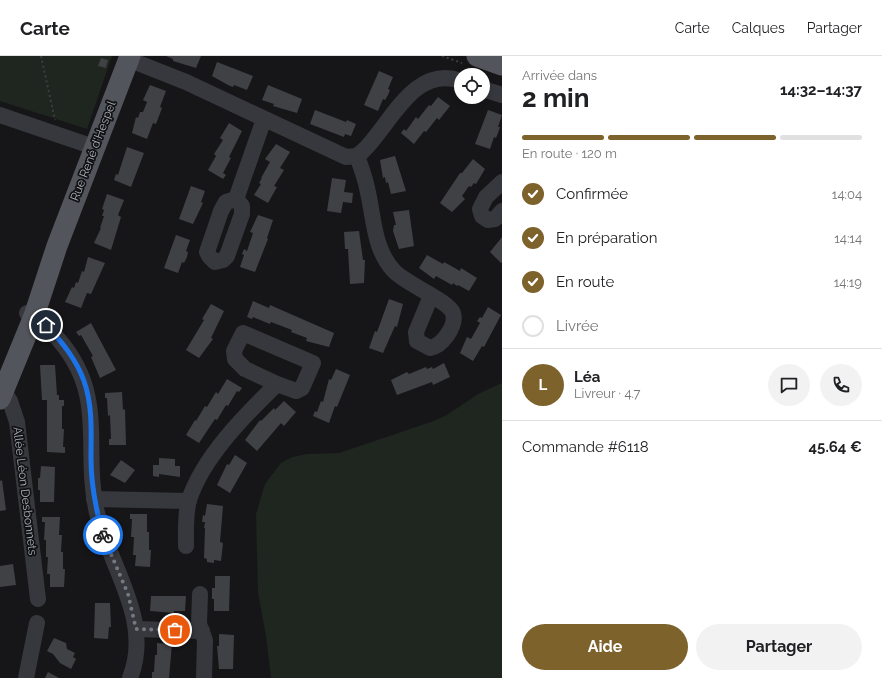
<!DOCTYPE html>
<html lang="fr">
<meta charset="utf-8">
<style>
body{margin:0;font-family:Raleway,sans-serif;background:#f2f2f2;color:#202124;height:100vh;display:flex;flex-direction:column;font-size:15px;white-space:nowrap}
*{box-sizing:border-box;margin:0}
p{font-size:13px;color:#757577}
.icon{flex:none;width:22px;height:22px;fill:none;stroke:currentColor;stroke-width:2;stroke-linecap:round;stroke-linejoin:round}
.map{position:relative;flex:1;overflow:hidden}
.drawer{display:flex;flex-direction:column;background:#fff;width:380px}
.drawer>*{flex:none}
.buttons{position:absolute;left:454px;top:12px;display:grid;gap:8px}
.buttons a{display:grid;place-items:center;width:36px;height:36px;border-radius:50%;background:#fff;box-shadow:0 2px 6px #0003;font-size:20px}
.pin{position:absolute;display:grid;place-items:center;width:34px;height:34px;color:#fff;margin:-17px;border:2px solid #fff;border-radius:50%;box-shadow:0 1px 4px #0007}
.courier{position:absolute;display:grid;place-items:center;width:40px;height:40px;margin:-20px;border:3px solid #1a73e8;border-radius:50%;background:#fff;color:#222;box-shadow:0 1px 5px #0007}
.overview em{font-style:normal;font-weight:700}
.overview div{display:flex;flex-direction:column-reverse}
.overview{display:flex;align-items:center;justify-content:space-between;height:68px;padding:0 20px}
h1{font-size:26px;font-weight:700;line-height:30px}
.bar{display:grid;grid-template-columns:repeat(4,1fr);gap:6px 4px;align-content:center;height:48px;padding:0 20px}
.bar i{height:5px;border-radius:3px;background:#e0e0e0}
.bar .on{background:#7e622b}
.bar p{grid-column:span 4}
.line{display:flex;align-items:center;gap:10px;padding:0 20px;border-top:1px solid #e0e0e0}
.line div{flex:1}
.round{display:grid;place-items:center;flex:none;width:42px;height:42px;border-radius:21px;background:#f2f2f2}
ol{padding:0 20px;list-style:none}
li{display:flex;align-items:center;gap:12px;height:44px}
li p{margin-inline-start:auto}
li .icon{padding:4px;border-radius:50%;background:#7e622b;color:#fff;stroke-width:4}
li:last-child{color:#757577}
li i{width:22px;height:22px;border:2px solid #e0e0e0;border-radius:50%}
.cta{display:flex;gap:8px;margin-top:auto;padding:8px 20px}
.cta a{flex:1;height:46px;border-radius:24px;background:#7e622b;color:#fff;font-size:16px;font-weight:700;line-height:46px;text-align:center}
.cta a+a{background:#f2f2f2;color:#202124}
header{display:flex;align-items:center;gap:24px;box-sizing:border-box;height:56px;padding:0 20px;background:#fff;border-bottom:1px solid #e0e0e0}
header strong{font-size:19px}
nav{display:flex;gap:22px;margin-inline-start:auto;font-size:14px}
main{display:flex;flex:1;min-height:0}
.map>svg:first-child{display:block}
.green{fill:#1e261f}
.building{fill:#404145}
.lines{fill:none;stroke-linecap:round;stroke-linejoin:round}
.path{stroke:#3d3f44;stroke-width:2;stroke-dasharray:2 3;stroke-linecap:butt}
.minor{stroke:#37383d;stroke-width:16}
.major{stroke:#53555c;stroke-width:21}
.done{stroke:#757880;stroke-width:4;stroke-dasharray:0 7.2}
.route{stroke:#1a73e8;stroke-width:5}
.labels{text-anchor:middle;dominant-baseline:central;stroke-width:3.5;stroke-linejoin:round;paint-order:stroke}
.street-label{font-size:12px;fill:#a8adb8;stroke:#111113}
</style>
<header>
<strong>Carte</strong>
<nav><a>Carte</a><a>Calques</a><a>Partager</a></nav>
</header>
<main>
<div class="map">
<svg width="502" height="622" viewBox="0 0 502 622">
<rect width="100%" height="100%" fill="#161618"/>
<g class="green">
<polygon points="0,0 112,0 87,73 0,45"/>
<polygon points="502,327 502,622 271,622 266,580 258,536 256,458 265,428 281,407 292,401 308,398 339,397 431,366 447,359 478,338"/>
</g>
<g class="building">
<polygon points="166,0 201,0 196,12 173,5 173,3"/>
<polygon points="101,2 108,4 106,12 98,10"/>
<polygon points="217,6 253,20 247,34 234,29 233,31 228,29 212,20"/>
<polygon points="379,15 393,21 388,33 390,34 388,39 385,44 383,43 378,55 364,49"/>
<polygon points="150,29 166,35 160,51 162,52 156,68 153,67 147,83 132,77 136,61 138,62 140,56 143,56 147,46 143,44"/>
<polygon points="268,29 302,43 297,57 273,50 274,48 262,44"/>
<polygon points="438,41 450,50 439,64 437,62 426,76 424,75 414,88 401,77 404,73 406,75 416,61 418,63 429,49 431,50"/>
<polygon points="315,54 346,66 347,64 356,68 351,80 345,78 344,81 310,68"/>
<polygon points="488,54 502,59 498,71 500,71 498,77 496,82 494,81 490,93 475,88"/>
<polygon points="229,67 242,75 229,101 231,102 223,117 226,119 223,123 208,114 216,100 214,98 223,84 220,82"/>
<polygon points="276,88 290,96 280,112 284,114 274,130 277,131 268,147 254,139 261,128 259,127 262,122 261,122 270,106 265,103"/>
<polygon points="127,91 144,97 131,131 114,124 116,118 118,119"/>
<polygon points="395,100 406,135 391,138 388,126 386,127 385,121 383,122 380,104"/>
<polygon points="473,103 485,113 476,128 474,127 471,131 469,130 462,140 465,143 452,156 440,147 460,117 462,117"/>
<polygon points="332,122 346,124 344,136 353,137 352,147 343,146 341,157 327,155"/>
<polygon points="191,130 205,135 201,146 203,147 193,168 179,163"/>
<polygon points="107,138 124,144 118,159 121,161 111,194 94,187 101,172 100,172 104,160 102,160 104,154 102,153"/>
<polygon points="409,154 414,190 399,193 393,175 394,169 396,169 393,156"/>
<polygon points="258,159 273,164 267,182 268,183 255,216 240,211 244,199 242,198 244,193 247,195 253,177 250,176"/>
<polygon points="359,175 363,204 365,204 364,227 350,228 348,193 345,193 344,176"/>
<polygon points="176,179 190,184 186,195 188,196 187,201 184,207 182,206 178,217 164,212"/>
<polygon points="502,181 502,206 501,207 490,196"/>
<polygon points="427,199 443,208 444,206 460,215 461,212 477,222 469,235 458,229 457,230 453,227 452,229 436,220 434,223 419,212"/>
<polygon points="88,201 105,207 91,238 87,237 81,252 65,246 72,231 74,232 76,226 78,227 82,215 84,216"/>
<polygon points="389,243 403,248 397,271 395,270 383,297 369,292 375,275 377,276"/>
<polygon points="253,245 269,252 270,249 334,277 329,291 306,285 307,282 291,276 292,274 271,266 270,268 253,261 252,263 247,261"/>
<polygon points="211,248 224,255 211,282 213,283 199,302 186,294 204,264 202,263"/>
<polygon points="488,251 501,259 484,291 482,290 473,305 460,297 467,281 471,283 480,267 477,265 480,261 482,262"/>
<polygon points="91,267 116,314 100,322 91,301 93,300 81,279 79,280 76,276"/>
<polygon points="444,307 450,321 433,329 432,326 397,339 391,324 407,316 409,318 426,311 427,313 432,311 433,313"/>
<polygon points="40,309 55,309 57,339 59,339 59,344 64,344 64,350 62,350 62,373 64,373 63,391 65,391 65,397 47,396 47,344 42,344"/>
<polygon points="336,313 350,319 337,351 335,350 329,367 313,360 315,355 317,356 321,345 323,346 329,323 331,324"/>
<polygon points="227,323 242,332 239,336 237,335 228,350 226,349 217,364 215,363 199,387 186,379 195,364 196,365 205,350 207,351 216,336 218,338"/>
<polygon points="122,336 123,354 125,353 126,389 109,389 109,383 111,383 110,359 108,360 107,342 105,342 105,337"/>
<polygon points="284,345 296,356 284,370 281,367 257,395 245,384 260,364 261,365 274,352 275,354"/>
<polygon points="235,399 247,407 230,437 217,429 227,408 229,409"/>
<polygon points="159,402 175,403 175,410 180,410 180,421 159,418 159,421 153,420 153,409 159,409"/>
<polygon points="121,404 135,414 125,427 110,419"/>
<polygon points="41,410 55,411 54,446 40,446 40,434 38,434 38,422 40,422"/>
<polygon points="2,424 6,454 0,455 0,425"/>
<polygon points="207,448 223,450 220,486 223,487 221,505 214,504 214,507 207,506 207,503 204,502 205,472 204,472 205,466 202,466 203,459 205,460"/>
<polygon points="130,458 147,458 147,476 149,476 149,494 151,494 150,511 135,510 136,499 133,499 134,481 131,481 132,463 130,463"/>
<polygon points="42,461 60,461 59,479 62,479 61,496 63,496 63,513 65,513 64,531 50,531 50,518 47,518 48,501 46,501 46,484 44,484 45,466 42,466"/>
<polygon points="13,508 16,529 0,531 0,510"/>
<polygon points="215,520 230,520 229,555 214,555 214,543 212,543 212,532 215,532"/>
<polygon points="151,540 186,540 185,555 174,555 174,557 150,555"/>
<polygon points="95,547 110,547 111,571 109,571 108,583 94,582"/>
<polygon points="219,578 234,579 233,613 219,613 217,590 219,590"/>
<polygon points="54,582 66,587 67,593 75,597 73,601 76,603 71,613 60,607 53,598 47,595"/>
<polygon points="157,587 172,588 169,622 152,622 152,616 154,616 155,599 157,599"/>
<polygon points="48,616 59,622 45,622"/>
</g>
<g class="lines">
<g class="path">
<polyline points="41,0 55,64"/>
<polyline points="442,0 462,7"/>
</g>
<g class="minor">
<path d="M128 3 186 26 346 101 357 100 363 95C391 68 414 8 461 25"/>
<polyline points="483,33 502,39"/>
<polyline points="0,59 94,91"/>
<path d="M357 100C361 111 365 121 367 132 374 160 373 193 394 215 406 228 449 245 453 257 457 270 442 290 430 292L417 285 416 276 431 240"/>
<polyline points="502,126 486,141 480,153 482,160 488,164 495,163 502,155"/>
<polyline points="236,143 242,150 242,158 227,200 223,204 215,206 209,200 207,196 221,155 226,146 236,143 264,63"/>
<path d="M27 257C41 262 50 273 59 284 108 341 82 392 97 457 110 512 153 564 130 622"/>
<polyline points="0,330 10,345 17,366 38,543"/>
<polyline points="94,443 189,445"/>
<path d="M186 490C186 475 185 458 189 444 203 401 245 359 277 328L296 335 302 332 313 307 243 277 234 295 235 303 245 313 277 328"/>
<polyline points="200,538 199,568 205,584 204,622"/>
<polyline points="136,573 202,575"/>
<polyline points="26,622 37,567"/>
</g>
<g class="major">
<polyline points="477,0 502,9"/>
<polyline points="0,343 34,260 57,190 130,0"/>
</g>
</g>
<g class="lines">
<polyline class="done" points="103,479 128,538 136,573 175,574"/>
<path class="route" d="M46 269C62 286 76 303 84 325 93 351 91 376 91 403 91 429 96 454 103 479"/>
</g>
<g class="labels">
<g class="street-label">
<text transform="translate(93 95) rotate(-69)">Rue René d'Hespel</text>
<text transform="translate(25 435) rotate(83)">Allée Léon Desbonnets</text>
</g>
</g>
</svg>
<div class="buttons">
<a><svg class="icon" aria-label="locate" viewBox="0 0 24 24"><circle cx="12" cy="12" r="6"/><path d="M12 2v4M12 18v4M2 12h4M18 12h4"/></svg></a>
</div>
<div class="pin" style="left:175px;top:574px;background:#ea580c"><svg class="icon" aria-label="bag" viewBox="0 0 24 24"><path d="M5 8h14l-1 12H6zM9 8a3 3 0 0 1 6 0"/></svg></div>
<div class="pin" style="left:46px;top:269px;background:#1f2937"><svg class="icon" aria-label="home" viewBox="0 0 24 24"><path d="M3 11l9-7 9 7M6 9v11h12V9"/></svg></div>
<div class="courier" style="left:103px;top:479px"><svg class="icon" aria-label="bike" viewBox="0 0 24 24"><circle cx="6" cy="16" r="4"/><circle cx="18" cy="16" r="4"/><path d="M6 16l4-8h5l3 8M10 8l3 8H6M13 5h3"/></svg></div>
</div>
<section class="drawer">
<div class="overview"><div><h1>2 min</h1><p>Arrivée dans</p></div><em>14:32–14:37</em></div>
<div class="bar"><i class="on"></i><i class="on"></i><i class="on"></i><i></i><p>En route · 120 m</p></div>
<ol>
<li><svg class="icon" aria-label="check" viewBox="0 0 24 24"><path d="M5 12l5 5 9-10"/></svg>Confirmée<p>14:04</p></li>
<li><svg class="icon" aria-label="check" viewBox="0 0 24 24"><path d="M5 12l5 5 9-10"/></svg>En préparation<p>14:14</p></li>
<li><svg class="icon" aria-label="check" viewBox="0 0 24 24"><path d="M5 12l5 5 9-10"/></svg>En route<p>14:19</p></li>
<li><i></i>Livrée</li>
</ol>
<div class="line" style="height:72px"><b class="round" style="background:#7e622b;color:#fff">L</b><div><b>Léa</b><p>Livreur · 4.7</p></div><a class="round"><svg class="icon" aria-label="chat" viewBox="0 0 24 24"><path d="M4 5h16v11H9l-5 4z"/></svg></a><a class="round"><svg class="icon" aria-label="phone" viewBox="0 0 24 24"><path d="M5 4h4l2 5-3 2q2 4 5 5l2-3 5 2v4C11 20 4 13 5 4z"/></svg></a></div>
<div class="line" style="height:52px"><div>Commande #6118</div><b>45.64 €</b></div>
<div class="cta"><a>Aide</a><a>Partager</a></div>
</section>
</main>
